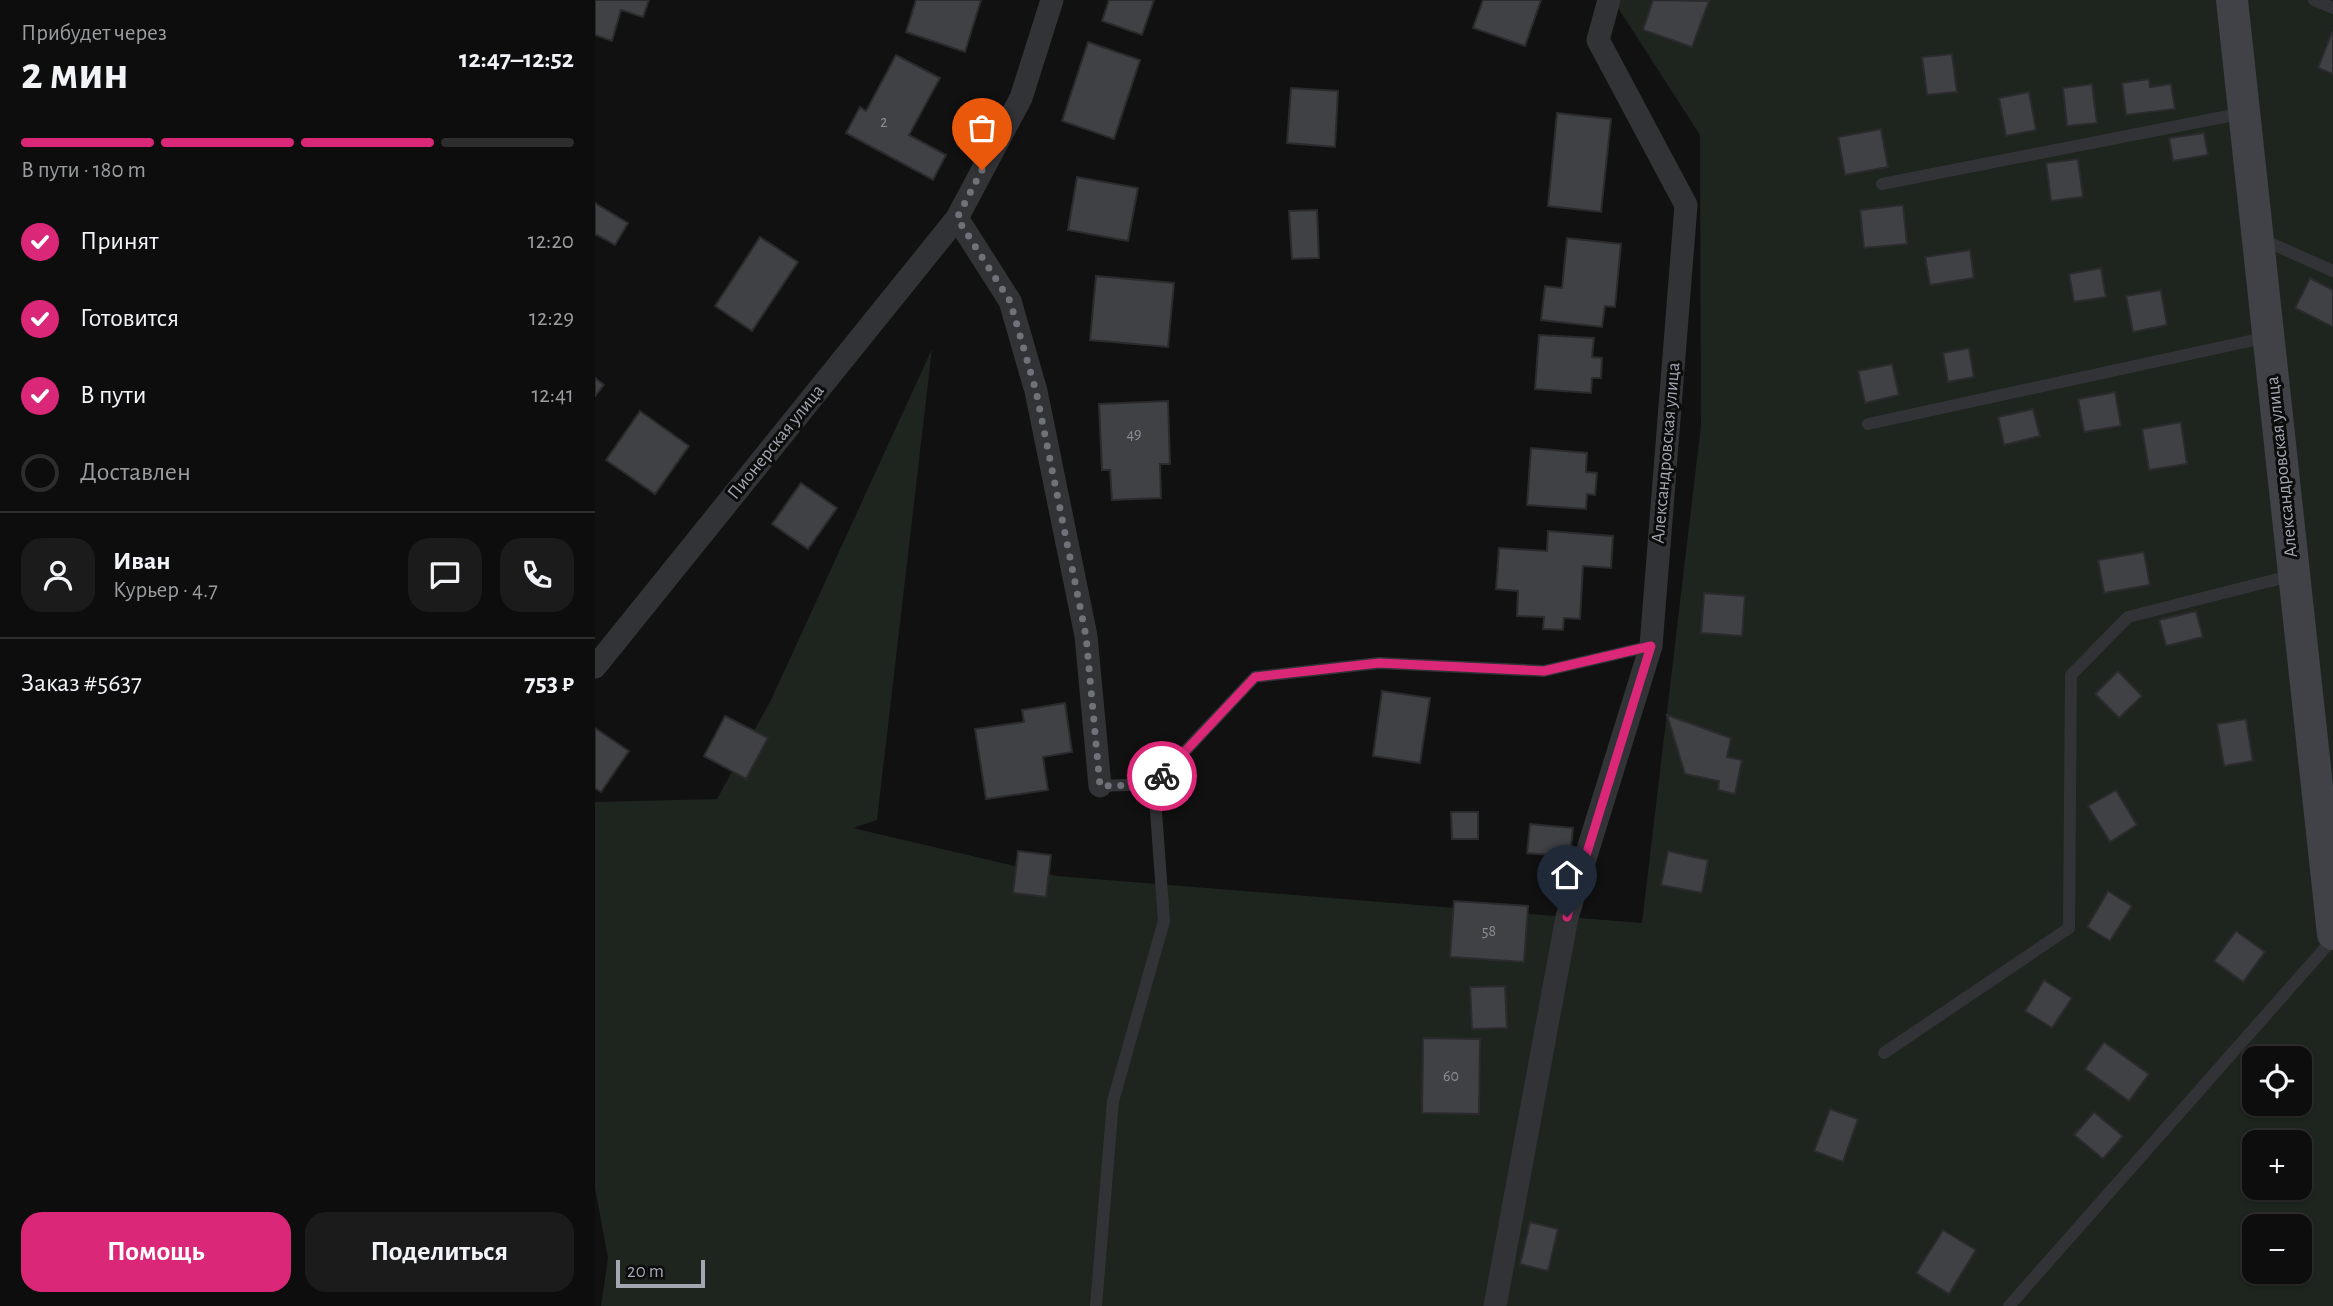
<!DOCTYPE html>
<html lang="ru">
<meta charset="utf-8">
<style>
body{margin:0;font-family:"Alegreya Sans",sans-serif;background:#1b1b1c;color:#f1f3f6;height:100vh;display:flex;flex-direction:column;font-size:26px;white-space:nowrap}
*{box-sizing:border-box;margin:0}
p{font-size:23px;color:#9a9c9e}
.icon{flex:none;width:38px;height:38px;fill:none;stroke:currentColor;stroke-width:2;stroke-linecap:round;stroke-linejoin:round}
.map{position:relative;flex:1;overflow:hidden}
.side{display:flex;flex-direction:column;background:#0d0d0e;width:595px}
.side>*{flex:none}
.fabs{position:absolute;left:1647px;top:1046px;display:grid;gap:14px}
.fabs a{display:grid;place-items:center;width:70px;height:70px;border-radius:14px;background:#0d0d0e;box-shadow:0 2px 5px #0004,0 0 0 2px #2d2d2e;font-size:35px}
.scale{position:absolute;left:21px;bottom:18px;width:89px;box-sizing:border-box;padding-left:7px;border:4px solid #a3a7b2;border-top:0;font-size:19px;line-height:24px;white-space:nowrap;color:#a3a7b2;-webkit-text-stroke:5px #0c0c0d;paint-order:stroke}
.pin{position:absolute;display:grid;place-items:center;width:60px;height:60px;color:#fff;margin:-72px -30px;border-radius:50% 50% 50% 0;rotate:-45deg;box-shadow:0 0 7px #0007}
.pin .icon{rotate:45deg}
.courier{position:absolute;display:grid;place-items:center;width:70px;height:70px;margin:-35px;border:5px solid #db2777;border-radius:50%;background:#fff;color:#222;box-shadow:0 2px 9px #0007}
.overview em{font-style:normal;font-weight:700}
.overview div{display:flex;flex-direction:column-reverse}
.overview{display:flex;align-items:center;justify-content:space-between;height:119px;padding:0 21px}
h1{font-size:46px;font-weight:700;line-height:52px}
.bar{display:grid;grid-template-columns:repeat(4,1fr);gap:10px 7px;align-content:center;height:84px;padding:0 21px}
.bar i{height:9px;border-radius:5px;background:#2d2d2e}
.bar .on{background:#db2777}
.bar p{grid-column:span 4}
.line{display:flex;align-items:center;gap:18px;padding:0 21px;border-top:2px solid #2d2d2e}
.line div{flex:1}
.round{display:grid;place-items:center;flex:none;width:74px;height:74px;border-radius:21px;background:#1b1b1c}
ol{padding:0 21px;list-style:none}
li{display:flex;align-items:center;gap:21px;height:77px}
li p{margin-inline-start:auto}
li .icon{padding:7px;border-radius:50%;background:#db2777;color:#fff;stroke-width:4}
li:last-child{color:#9a9c9e}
li i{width:38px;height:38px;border:4px solid #2d2d2e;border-radius:50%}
.button{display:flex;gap:14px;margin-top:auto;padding:14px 21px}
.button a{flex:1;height:80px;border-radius:21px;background:#db2777;color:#fff;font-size:28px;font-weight:700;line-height:80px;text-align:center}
.button a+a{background:#1b1b1c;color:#f1f3f6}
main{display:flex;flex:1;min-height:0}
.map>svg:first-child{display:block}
.green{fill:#1d251e;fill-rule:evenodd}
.building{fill:#404145;stroke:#2b2b2e;stroke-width:2}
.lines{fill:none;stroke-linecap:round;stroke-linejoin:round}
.lane{stroke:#323337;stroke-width:12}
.street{stroke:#323337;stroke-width:23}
.secondary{stroke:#404247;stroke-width:32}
.done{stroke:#70727a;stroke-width:7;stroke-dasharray:0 12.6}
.route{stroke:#db2777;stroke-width:9}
.labels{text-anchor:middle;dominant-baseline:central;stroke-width:6;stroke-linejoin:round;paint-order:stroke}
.number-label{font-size:16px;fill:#8a8e97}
.street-label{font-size:19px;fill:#a3a7b2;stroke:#0c0c0d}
</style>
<main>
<section class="side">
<div class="overview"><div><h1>2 мин</h1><p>Прибудет через</p></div><em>12:47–12:52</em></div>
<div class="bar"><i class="on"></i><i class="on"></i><i class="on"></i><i></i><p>В пути · 180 m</p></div>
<ol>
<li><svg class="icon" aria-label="check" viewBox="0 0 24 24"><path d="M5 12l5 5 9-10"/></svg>Принят<p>12:20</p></li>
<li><svg class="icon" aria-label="check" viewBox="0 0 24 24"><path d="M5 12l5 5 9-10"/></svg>Готовится<p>12:29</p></li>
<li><svg class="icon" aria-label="check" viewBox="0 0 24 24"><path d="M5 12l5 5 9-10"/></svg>В пути<p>12:41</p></li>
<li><i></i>Доставлен</li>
</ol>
<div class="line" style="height:126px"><a class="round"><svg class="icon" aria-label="person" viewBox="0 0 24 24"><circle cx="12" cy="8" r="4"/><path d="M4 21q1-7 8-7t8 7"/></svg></a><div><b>Иван</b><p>Курьер · 4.7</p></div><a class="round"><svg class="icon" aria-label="chat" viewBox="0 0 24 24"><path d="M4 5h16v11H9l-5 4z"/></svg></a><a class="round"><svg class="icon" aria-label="phone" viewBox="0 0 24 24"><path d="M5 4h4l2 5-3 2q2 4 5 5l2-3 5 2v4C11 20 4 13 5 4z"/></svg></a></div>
<div class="line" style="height:91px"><div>Заказ #5637</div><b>753 ₽</b></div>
<div class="button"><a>Помощь</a><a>Поделиться</a></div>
</section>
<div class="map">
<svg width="1738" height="1306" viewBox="0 0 1738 1306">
<rect width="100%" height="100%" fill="#111112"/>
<path class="green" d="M1018 0H1738V1306H6L13 1258 0 1188V802L122 799 176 700 337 349 282 820 258 828 462 876 1047 923 1106 425 1105 135ZM1659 1059H1704V1104H1659ZM1659 1143H1704V1188H1659ZM1659 1227H1704V1272H1659Z"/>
<g class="building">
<polygon points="0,0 54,0 48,17 26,10 17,41 0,35"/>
<polygon points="321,0 386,0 370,52 311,32"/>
<polygon points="514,0 559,0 547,35 507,21"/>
<polygon points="888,0 946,0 930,46 878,28"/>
<polygon points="1058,0 1114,1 1097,47 1048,30"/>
<polygon points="1737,32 1738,33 1738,74 1723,68"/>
<polygon points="493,42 545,60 519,139 467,121"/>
<polygon points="1357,54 1362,92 1332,95 1327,57"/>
<polygon points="301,55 345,78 314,135 351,155 338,180 251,133 265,107 271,111"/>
<polygon points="1554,79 1555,87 1576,84 1580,109 1531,115 1527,83"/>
<polygon points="1497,84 1502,123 1472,126 1468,88"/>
<polygon points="696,88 743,91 740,147 692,143"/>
<polygon points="1434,92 1441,130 1411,136 1404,98"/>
<polygon points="962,113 1016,119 1006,212 953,206"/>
<polygon points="1286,129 1293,167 1250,175 1243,137"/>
<polygon points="1609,133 1613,155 1578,161 1574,138"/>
<polygon points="1483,159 1488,197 1456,201 1451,163"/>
<polygon points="482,177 543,188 533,241 473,230"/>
<polygon points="0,203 33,223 20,245 0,234"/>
<polygon points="1308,205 1312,244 1269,248 1265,210"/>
<polygon points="722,210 724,258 697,259 694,211"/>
<polygon points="165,237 203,262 157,331 120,306"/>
<polygon points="972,238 1026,244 1020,307 1010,306 1007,327 946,320 950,286 967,288"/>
<polygon points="1375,250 1379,278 1335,285 1330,257"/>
<polygon points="1506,268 1511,297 1479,302 1474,274"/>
<polygon points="501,276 579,283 573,347 495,340"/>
<polygon points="1715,278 1738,290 1738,327 1700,308"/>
<polygon points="1566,290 1572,325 1538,332 1531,296"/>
<polygon points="944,335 999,338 997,357 1007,358 1006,378 997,378 996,393 940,389"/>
<polygon points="1374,348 1379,377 1353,382 1348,353"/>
<polygon points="1297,364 1304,395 1270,403 1263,371"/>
<polygon points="0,378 9,385 0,396"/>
<polygon points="1520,392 1526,426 1489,432 1483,399"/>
<polygon points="573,401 575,464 565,464 566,498 517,500 515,470 507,470 504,404"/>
<polygon points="1438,409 1445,436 1409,445 1403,417"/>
<polygon points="45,411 94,446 60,494 11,460"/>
<polygon points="1586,422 1592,464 1554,470 1547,429"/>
<polygon points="936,448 992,453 991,472 1002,473 1000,495 992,494 991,509 932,505"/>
<polygon points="206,483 242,508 213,549 177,524"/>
<polygon points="953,531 1018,536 1016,568 988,566 985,619 969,618 968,630 948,629 949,617 922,616 923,591 901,589 904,548 952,551"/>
<polygon points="1549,552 1555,585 1509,593 1503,560"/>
<polygon points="1109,593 1150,596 1147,636 1106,633"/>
<polygon points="1601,611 1608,637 1571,646 1564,620"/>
<polygon points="1523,671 1547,696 1524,718 1500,694"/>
<polygon points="787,691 835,698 825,763 778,756"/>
<polygon points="470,703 477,752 448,757 453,790 391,799 380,729 429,722 427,710"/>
<polygon points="1072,715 1136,738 1132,757 1147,760 1140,794 1123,790 1124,781 1090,774"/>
<polygon points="130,716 173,738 151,779 109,756"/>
<polygon points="1651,719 1658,761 1629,766 1622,724"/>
<polygon points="0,728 34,751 6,792 0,788"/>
<polygon points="1521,790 1542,825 1515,842 1493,806"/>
<polygon points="856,812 883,812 883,839 857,839"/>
<polygon points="935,824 978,828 975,857 932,853"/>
<polygon points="423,851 456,855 451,897 418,893"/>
<polygon points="1073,851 1113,860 1107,893 1066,885"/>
<polygon points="1513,891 1537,906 1515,941 1492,927"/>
<polygon points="859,901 933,906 929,962 855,957"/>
<polygon points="1641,931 1670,952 1648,982 1619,961"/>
<polygon points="1449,980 1477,998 1457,1028 1430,1011"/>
<polygon points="910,986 912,1028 877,1029 875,987"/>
<polygon points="828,1038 885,1039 884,1114 827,1113"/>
<polygon points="1509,1042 1554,1074 1534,1101 1490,1069"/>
<polygon points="1235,1109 1263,1119 1248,1162 1219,1151"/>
<polygon points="1499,1112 1528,1136 1508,1159 1479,1135"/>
<polygon points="935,1222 963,1229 953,1271 925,1264"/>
<polygon points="1348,1230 1381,1250 1354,1294 1321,1273"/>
</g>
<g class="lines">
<g class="lane">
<polyline points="1719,0 1738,8"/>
<polyline points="1287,184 1649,113"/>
<polyline points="1666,239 1738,271"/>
<polyline points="1273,424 1673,337"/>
<polyline points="505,786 559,784 660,677 784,663 949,671 1056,646"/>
<polyline points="1289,1053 1474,928 1476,675 1533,617 1699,575"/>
<polyline points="501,1306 518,1101 569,921 559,784"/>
<polyline points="1414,1306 1738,939"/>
</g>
<g class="street">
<polyline points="362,218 415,301 441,391 491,636 505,786"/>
<polyline points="0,667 362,218 426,98 457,0"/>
<polyline points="900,1306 972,917 1056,646 1091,205 1003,40 1014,0"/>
</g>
<polyline class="secondary" points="1637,0 1738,934"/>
</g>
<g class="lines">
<polyline class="done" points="387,170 362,218 415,301 441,391 491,636 505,786 559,785 567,776"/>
<polyline class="route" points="567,776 660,677 784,663 949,671 1056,646 972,917"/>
</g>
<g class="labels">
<g class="number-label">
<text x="289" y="122">2</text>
<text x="539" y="434">49</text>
<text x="894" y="931">58</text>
<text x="856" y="1076">60</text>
</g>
<g class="street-label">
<text transform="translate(181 442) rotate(-51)">Пионерская улица</text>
<text transform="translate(1071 453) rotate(-85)">Александровская улица</text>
<text transform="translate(1687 467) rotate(-96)">Александровская улица</text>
</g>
</g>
</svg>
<div class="fabs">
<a><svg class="icon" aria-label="locate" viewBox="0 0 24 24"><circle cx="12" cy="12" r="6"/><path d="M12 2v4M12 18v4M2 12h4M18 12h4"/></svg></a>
<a>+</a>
<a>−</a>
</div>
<div class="scale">20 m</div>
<div class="pin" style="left:387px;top:170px;background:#ea580c"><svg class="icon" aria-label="bag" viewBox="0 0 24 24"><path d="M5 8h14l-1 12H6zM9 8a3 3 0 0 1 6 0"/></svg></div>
<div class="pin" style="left:972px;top:917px;background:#1f2937"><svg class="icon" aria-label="home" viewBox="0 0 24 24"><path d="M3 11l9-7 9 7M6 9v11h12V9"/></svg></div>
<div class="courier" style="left:567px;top:776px"><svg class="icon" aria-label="bike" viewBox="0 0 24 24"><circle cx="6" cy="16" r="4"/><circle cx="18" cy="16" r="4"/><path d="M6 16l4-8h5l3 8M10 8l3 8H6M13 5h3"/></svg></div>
</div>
</main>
